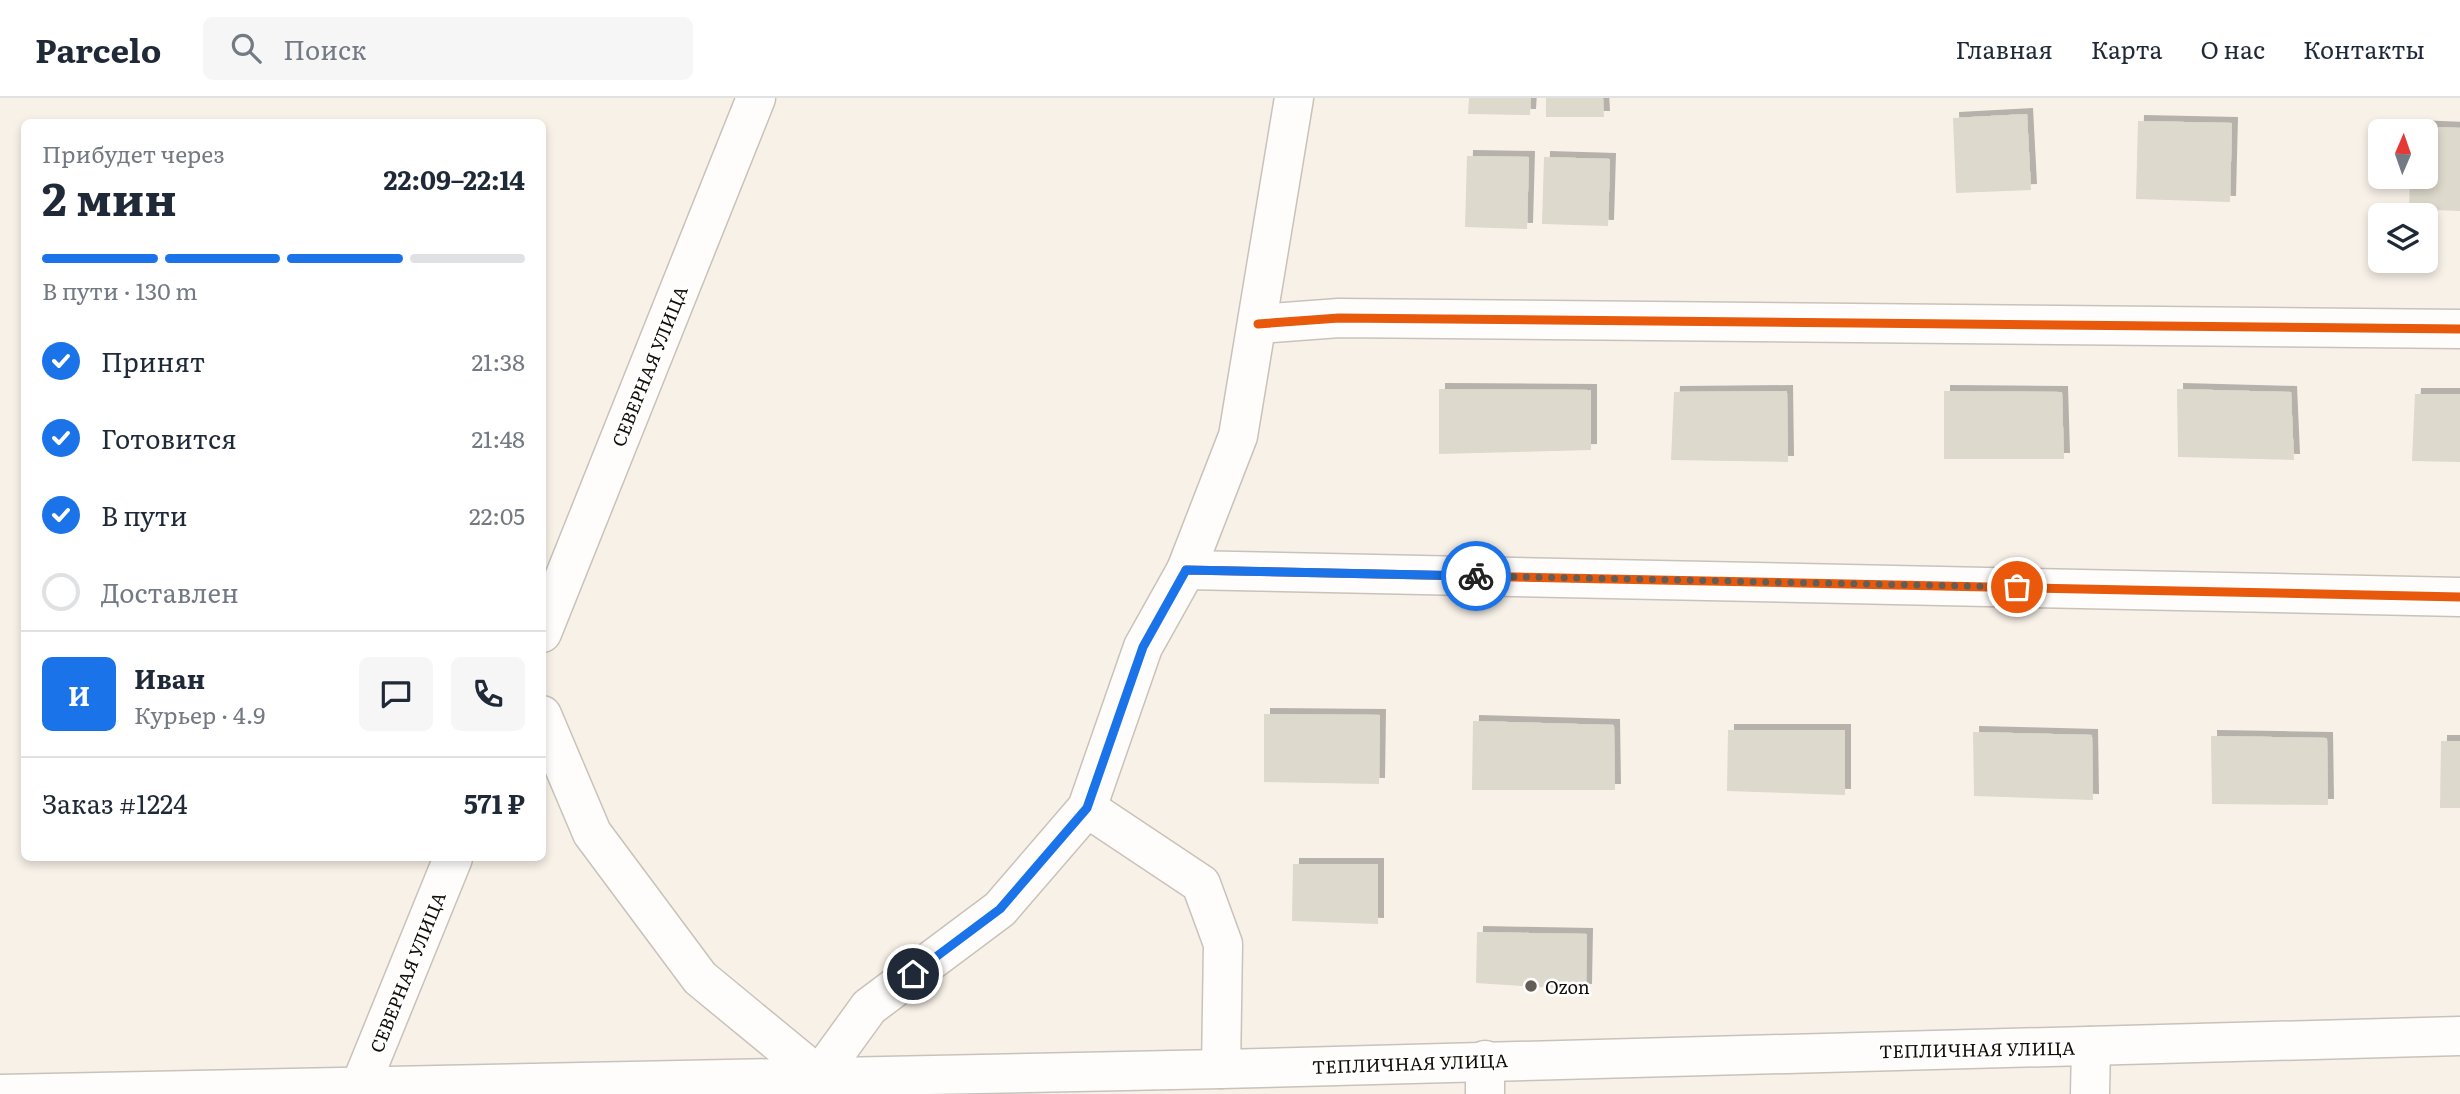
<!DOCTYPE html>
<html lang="ru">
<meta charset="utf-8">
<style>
body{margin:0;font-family:Literata,serif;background:#f6f6f7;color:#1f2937;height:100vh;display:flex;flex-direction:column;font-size:26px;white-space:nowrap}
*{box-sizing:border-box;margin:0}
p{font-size:23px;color:#747a83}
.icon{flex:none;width:38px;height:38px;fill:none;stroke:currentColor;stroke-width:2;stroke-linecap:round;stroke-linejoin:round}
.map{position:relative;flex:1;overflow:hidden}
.drawer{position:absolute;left:21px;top:21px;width:525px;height:742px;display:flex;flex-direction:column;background:#fff;border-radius:10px;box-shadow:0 4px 10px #0003}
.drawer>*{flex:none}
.needle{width:46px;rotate:2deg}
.fabs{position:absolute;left:2368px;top:21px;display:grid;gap:14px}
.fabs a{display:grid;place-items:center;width:70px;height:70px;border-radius:10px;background:#fff;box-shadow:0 4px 10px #0003;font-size:35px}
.pin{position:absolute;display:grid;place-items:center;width:60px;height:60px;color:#fff;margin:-30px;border:4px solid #fff;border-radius:50%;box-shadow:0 2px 7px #0007}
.courier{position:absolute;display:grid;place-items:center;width:70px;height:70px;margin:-35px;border:5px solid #1a73e8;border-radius:50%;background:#fff;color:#222;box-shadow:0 2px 9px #0007}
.overview em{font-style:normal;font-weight:700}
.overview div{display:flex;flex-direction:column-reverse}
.overview{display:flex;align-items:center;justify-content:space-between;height:119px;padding:0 21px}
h1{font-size:46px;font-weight:700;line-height:52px}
.bar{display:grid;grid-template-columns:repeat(4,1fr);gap:10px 7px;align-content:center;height:84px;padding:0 21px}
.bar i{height:9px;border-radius:5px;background:#e0e1e3}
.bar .active{background:#1a73e8}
.bar p{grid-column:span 4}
.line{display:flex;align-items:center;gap:18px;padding:0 21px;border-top:2px solid #e0e1e3}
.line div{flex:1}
.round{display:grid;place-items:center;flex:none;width:74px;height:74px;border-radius:10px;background:#f6f6f7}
ol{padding:0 21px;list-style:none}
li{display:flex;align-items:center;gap:21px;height:77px}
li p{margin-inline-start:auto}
li .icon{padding:7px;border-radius:50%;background:#1a73e8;color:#fff;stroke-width:4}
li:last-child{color:#747a83}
li i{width:38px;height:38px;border:4px solid #e0e1e3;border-radius:50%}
header{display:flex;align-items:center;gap:42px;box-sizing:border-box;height:98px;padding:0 35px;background:#fff;border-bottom:2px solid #e0e1e3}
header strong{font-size:33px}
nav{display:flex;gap:38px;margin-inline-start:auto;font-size:24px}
.search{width:490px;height:63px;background:#f6f6f7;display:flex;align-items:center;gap:18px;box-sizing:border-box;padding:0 24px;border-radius:10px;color:#747a83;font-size:26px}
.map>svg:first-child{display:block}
.building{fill:#ddd9cc;filter:url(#shadow)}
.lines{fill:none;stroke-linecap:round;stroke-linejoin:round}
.street-casing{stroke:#c8c2bb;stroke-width:41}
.secondary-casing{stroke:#c8c2bb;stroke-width:41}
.street{stroke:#fefdfc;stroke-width:38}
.secondary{stroke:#fefdfc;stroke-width:38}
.cycleway-casing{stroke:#fff;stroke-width:13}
.cycleway{stroke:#e8590c;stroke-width:9}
.done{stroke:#635d56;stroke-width:7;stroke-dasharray:0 12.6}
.route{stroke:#1a73e8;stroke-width:9}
.poi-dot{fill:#635d56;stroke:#fff;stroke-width:2.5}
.labels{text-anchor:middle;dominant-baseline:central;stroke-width:5;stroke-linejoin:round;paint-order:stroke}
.street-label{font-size:18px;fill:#130e07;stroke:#fff}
.poi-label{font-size:18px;fill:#130e07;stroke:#fff;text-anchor:start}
</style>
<header>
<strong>Parcelo</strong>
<div class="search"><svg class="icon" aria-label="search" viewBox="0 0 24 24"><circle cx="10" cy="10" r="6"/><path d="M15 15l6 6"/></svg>Поиск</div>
<nav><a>Главная</a><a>Карта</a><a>О нас</a><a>Контакты</a></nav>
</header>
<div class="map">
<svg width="2460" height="996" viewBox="0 0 2460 996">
<defs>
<filter id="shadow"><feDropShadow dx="6" dy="-6" stdDeviation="0" flood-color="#0004"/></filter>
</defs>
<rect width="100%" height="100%" fill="#f8f1e8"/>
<g class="building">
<polygon points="1469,0 1531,0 1530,17 1468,16"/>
<polygon points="1546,0 1603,0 1604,19 1546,19"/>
<polygon points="2027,16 2031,92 1956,95 1953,20"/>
<polygon points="2138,23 2232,25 2230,104 2136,101"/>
<polygon points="2412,28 2460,30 2460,113 2409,111 2410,79 2426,79 2426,33 2411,33"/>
<polygon points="1467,58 1529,59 1527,131 1465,129"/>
<polygon points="1544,59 1610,61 1608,128 1542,126"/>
<polygon points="1439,291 1591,292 1591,352 1439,356"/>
<polygon points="2177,291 2291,294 2294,362 2178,359"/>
<polygon points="1787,293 1788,364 1671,362 1674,294"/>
<polygon points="1944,293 2062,294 2064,361 1944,361"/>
<polygon points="2415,296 2460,296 2460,364 2412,363"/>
<polygon points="1264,616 1380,617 1379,686 1264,684"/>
<polygon points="1473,623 1614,627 1615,692 1472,692"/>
<polygon points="1728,632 1845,632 1845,697 1727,693"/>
<polygon points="1973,634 2092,637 2093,702 1974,698"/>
<polygon points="2211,638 2327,640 2328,707 2212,706"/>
<polygon points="2441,643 2460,643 2460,710 2440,710"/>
<polygon points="1293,766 1378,766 1378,826 1292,823"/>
<polygon points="1477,834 1587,836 1586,892 1476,885"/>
</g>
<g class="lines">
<g class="street-casing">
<g id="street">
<polyline points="1258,226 1339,220 2460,231"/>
<polyline points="1186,472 2460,499"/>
<polyline points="1087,710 1201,786 1223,846 1221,971"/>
<polyline points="1485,962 1485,996"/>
<polyline points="819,978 869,909 1000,811 1087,710 1143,549 1186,472 1238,338 1294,0"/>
<polyline points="2090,996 2091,948"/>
</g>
</g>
<g class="secondary-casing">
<g id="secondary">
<polyline points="542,535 756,0"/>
<polyline points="542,617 592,735 700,880 819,978"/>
<polyline points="0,996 1221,971 2460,938"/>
<polyline points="357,996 453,760"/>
</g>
</g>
<use href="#street" class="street"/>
<use href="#secondary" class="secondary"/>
<g class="cycleway-casing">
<g id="cycleway">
<polyline points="1258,226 1339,220 2460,231"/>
<polyline points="1186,472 2460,499"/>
</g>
</g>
<use href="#cycleway" class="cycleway"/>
</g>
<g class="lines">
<polyline class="done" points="1476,478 2017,489"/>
<polyline class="route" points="913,876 1000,811 1087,710 1143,549 1186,472 1476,478"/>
</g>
<circle class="poi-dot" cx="1531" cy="888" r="7"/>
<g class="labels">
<g class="street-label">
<text transform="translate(649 268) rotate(-68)">СЕВЕРНАЯ УЛИЦА</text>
<text transform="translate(407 874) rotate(-68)">СЕВЕРНАЯ УЛИЦА</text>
<text transform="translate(1977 951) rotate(-1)">ТЕПЛИЧНАЯ УЛИЦА</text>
<text transform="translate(1410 965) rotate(-2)">ТЕПЛИЧНАЯ УЛИЦА</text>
</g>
<g class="poi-label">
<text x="1545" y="888">Ozon</text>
</g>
</g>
</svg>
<div class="fabs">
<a><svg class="needle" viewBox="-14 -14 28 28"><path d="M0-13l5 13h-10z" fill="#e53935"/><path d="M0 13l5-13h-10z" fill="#747a83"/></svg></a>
<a><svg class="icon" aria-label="layers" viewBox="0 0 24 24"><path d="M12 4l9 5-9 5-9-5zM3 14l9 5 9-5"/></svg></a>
</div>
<div class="pin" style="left:2017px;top:489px;background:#ea580c"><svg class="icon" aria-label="bag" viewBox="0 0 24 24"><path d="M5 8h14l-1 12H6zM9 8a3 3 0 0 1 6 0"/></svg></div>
<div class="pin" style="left:913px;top:876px;background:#1f2937"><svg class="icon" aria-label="home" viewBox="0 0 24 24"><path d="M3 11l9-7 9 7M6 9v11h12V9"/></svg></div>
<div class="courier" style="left:1476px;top:478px"><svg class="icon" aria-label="bike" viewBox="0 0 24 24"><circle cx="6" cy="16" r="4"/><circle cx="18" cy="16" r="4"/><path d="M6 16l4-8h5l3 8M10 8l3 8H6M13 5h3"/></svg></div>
<section class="drawer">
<div class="overview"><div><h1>2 мин</h1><p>Прибудет через</p></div><em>22:09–22:14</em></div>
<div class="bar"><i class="active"></i><i class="active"></i><i class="active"></i><i></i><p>В пути · 130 m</p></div>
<ol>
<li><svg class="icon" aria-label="check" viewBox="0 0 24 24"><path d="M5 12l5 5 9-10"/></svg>Принят<p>21:38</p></li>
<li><svg class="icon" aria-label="check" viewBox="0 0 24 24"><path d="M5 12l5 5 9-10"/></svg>Готовится<p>21:48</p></li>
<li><svg class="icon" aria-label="check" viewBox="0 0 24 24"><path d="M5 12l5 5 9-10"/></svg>В пути<p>22:05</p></li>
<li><i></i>Доставлен</li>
</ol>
<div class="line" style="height:126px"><b class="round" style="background:#1a73e8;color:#fff">И</b><div><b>Иван</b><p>Курьер · 4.9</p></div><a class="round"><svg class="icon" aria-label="chat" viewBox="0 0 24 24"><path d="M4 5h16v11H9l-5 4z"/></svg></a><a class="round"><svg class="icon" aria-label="phone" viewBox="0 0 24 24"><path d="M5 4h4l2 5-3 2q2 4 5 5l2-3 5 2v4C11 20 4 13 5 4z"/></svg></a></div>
<div class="line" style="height:91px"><div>Заказ #1224</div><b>571 ₽</b></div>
</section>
</div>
